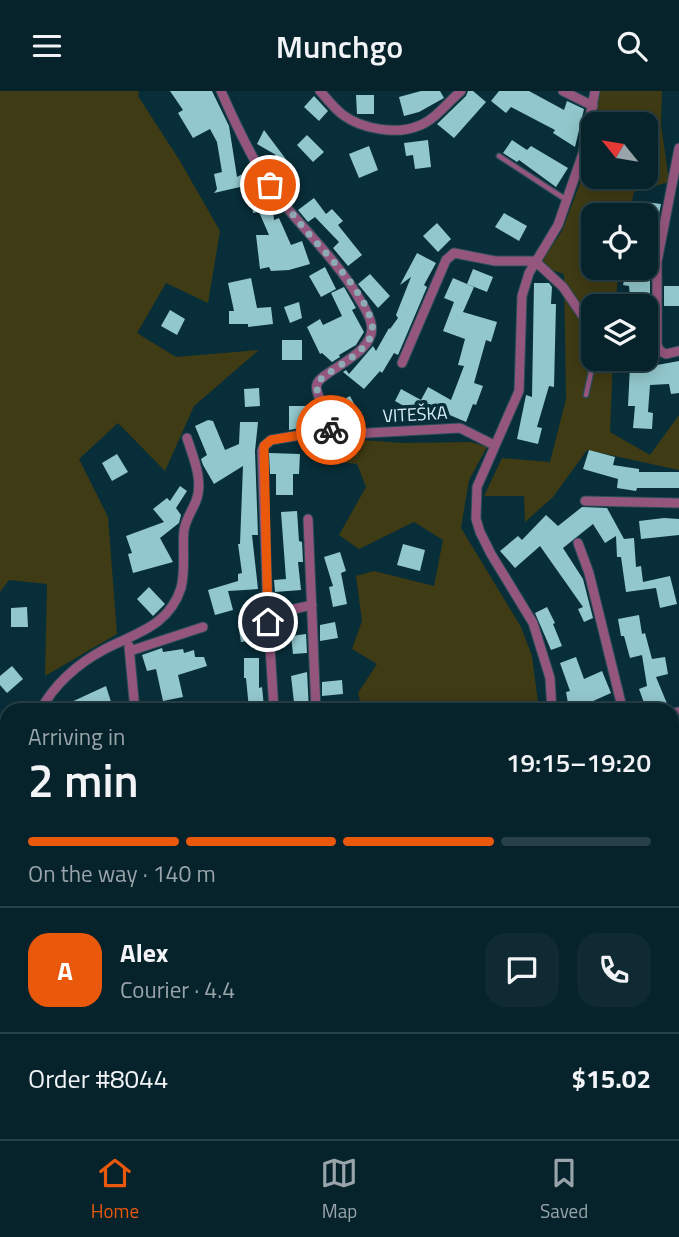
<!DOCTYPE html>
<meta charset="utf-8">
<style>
body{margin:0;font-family:"Titillium Web",sans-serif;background:#0f2a33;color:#f1f3f6;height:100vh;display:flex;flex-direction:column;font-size:26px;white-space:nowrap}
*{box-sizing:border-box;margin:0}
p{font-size:23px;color:#98a4a9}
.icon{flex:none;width:38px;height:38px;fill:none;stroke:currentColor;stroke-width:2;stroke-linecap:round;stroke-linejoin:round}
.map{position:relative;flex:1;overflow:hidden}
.drawer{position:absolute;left:0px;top:612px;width:679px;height:436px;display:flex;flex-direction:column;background:#06222b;border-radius:21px 21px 0 0;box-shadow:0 4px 18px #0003,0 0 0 2px #273f47}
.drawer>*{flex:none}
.needle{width:46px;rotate:300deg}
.fabs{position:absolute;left:581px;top:21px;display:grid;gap:14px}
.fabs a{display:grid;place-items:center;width:77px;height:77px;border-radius:14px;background:#06222b;box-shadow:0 4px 18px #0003,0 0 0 2px #273f47;font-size:35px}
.pin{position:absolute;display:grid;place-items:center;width:60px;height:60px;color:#fff;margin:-30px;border:4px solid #fff;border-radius:50%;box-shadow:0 2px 7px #0007}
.courier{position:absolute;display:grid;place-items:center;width:70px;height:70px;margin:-35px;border:5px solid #ea580c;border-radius:50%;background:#fff;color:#222;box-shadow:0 2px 9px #0007}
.headline em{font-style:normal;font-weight:600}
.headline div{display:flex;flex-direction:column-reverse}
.headline{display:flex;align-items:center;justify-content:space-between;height:119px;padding:0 28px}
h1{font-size:46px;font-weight:600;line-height:52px}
.bar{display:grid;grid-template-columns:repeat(4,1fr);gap:10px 7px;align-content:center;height:84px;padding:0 28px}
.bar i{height:9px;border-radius:5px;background:#273f47}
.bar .current{background:#ea580c}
.bar p{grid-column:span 4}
.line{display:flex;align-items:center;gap:18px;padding:0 28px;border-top:2px solid #273f47}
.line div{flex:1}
.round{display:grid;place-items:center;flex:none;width:74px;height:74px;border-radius:21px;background:#0f2a33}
header{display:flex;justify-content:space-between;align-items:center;height:91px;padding:0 28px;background:#06222b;font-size:32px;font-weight:600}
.dock{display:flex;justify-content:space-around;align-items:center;height:98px;border-top:2px solid #273f47;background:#06222b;font-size:19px;color:#98a4a9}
.dock a{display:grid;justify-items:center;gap:4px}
.dock .current{color:#ea580c}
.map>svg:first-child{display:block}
.green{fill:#3f3b14}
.building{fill:#92c8cd}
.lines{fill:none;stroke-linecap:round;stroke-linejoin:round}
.service-casing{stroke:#294d58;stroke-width:7}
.minor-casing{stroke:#294d58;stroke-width:11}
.primary-casing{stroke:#294d58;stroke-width:17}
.service{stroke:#95567d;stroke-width:4.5}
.minor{stroke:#95567d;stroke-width:9}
.primary{stroke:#f38bcc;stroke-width:14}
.done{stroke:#8eabb5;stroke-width:7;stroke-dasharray:0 12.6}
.route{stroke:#ea580c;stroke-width:9}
.labels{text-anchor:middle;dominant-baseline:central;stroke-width:7;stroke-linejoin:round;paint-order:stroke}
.street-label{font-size:18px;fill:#d6eef8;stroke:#082e39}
</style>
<header><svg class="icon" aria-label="menu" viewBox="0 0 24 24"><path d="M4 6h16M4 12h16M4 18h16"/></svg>Munchgo<svg class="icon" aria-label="search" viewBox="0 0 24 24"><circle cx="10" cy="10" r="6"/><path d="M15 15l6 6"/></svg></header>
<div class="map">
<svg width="679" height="1048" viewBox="0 0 679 1048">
<rect width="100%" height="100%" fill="#082e39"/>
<g class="green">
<polygon points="0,0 139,0 138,5 180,70 220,140 208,212 166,192 137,242 176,266 259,259 194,315 165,380 118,332 79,368 108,426 117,543 45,585 47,493 9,489 0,501"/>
<polygon points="597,0 662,0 661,33 669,91 634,101 629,124 593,124 593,177 619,177 615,215 593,215 593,268 613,268 610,341 650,364 679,324 679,379 587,359 553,406 525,431 524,405 484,405 502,367 550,371 566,308 564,183 538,175 562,140 591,63 593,36 593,86 646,86 646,33 594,33"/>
<polygon points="337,347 403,352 471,351 487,356 469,389 461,437 521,536 532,565 539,619 362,619 358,602 377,573 352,558 362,530 356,485 374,480 434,495 443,449 414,431 359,458 339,444 366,396 357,373 317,368"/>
</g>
<g class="building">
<polygon points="170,0 212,0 229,35 237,86 248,80 247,75 264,104 268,104 272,109 274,129 279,127 291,154 302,150 310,173 289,179 271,180 269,176 260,178 256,144 269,144 259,121 253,122 250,100 244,103 240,96 214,102 217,98 214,83 222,81 217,51 210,38 193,47 178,22 183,19"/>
<polygon points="421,0 440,0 444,7 419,21 404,25 399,6"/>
<polygon points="468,0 473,0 486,11 454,47 437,33 466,5"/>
<polygon points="499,0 529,0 564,19 567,10 584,18 575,56 553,42 555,39 511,16 506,22 491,10"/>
<polygon points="356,4 374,4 374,23 357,23"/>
<polygon points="314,5 328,20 319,30 304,16"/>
<polygon points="264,39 294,79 280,89 267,71 276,64 257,53"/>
<polygon points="307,44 324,61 313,71 297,54"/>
<polygon points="428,49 431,76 415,78 413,64 406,65 404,52"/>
<polygon points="512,49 527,59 531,55 568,77 556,96 519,69 517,71 503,62"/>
<polygon points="369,55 378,79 359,87 349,63"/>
<polygon points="314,107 326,123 332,118 343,130 338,134 362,164 348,175 333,157 339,151 315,126 308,131 298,119"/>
<polygon points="638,110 661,113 657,133 646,132 646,124 636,124"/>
<polygon points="504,122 527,135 519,150 495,136"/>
<polygon points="437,132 451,148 438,161 423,145"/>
<polygon points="417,162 436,172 424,194 427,196 398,264 394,262 382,282 380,280 364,298 343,281 346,279 349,283 373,255 376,260 389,237 390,238 398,227 396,224 411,186 400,194"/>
<polygon points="325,176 336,198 321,206 309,185"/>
<polygon points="627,177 650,177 650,215 631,215 629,195 623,194"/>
<polygon points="473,178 493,186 487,201 467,193"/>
<polygon points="370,183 390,205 378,217 358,193"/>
<polygon points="251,187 257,217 271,216 273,233 248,236 248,233 229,233 229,220 234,220 228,192"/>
<polygon points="453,187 474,196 463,221 497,231 491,251 486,249 474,292 483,295 476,314 473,313 466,331 438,319 434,326 411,314 409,318 395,310 401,298 421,309 428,296 451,309 464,275 458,274 465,248 443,240 454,211 444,207"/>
<polygon points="534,192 549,192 552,196 551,213 556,213 554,296 549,295 537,336 542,337 538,353 517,348 526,304 532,306"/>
<rect x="664" y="195" width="15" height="20"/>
<polygon points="344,196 356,217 352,219 364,241 356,254 339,264 340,266 332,271 322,262 320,263 307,236 320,228 323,234 342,225 331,202"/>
<polygon points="299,211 302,227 290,232 284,216"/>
<polygon points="170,219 185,228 177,244 161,235"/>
<rect x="282" y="249" width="20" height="20"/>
<polygon points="679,270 679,302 671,303 669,293 650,294 648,321 653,322 652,338 633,337 635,315 628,315 630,275 657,274"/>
<polygon points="259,297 260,315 245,316 244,298"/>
<polygon points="350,305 359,322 345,330 336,313"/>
<polygon points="289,315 315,315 315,334 289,339"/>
<polygon points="208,329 213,330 225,359 239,353 240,331 258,331 255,360 258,444 252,444 258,498 228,500 233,519 215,524 208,499 238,490 238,483 242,482 238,453 240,453 243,375 214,393 203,374 201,368 207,364 195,335"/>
<polygon points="589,359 615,366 613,374 639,378 639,381 679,381 679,397 637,397 636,400 617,397 618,388 583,378"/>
<polygon points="269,362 300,363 299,383 293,383 293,404 276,404 276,383 270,383"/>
<polygon points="117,363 128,381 112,390 102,372"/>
<polygon points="180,395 187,400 176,417 181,424 179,432 160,447 173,471 133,482 128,463 132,462 126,445 164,431 153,418 167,407 170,410"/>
<polygon points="582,416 607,417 624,448 634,447 636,476 641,475 643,491 670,485 677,513 660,517 656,497 626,501 621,466 617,466 616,445 605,452 593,433 563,457 583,488 593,527 584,531 578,518 583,516 540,455 515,477 500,460 518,445 522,449 546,424 558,435"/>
<polygon points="297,420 299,450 302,451 303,471 298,471 301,499 275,501 274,489 286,488 281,421"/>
<polygon points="664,427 679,428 679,444 641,448 639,430"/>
<polygon points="403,453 425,459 420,480 397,474"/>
<polygon points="340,461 346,480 341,482 347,513 333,516 329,496 333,495 324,466"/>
<polygon points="149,496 165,513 153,525 137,508"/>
<polygon points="27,516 28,536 11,536 11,517"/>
<polygon points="547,516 555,532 553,533 562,555 551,559 535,522"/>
<polygon points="639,524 642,543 645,542 652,568 665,566 668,583 656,586 668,615 657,620 647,620 639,598 647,595 642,564 630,567 624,545 621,545 618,528"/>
<polygon points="255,530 258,549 241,551 238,533"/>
<polygon points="335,531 338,547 320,550 320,534"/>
<polygon points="306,543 307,562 293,563 291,545"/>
<polygon points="162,557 163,561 183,558 184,562 194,559 195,566 204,566 207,575 178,584 183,606 163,610 156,578 147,580 142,564"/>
<polygon points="576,566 584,588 602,580 611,602 591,611 591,613 569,618 566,601 570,600 560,572"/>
<polygon points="244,567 259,567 259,597 262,596 264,616 249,618 246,587 244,587"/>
<polygon points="12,575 23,588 7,602 0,594 0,585"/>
<polygon points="307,581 309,620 295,620 291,585"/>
<polygon points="342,589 343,603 322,605 322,591"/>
<polygon points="106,595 112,614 94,620 70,620 67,613"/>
</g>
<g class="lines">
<g class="service-casing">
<g id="service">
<polyline points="499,65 565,108"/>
<polyline points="586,304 594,268"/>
<polyline points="672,1011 679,1010"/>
<polyline points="600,1041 601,1048"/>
</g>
</g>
<g class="minor-casing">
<g id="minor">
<path d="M221 0C235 32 251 66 270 95 297 133 333 164 357 204 362 213 369 222 371 232 379 262 322 279 317 293 314 301 324 315 327 323 332 334 337 340 349 343L460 337 494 354"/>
<path d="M320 0C327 8 335 18 343 24 362 38 397 44 418 35 435 29 448 11 461 0"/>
<polyline points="563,0 593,15"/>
<polyline points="679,57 657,171 657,254 660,260 666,263 679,260"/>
<polyline points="646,260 660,260"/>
<polyline points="402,272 446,169 454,162 495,170 535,170 563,196 593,240"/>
<polyline points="585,410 679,412"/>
<polyline points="308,428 316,620"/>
<polyline points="578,452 589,482 623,620"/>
<polyline points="268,524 312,514"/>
<polyline points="129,555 135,620"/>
<polyline points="130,560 203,536"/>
<path d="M40 620C55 592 77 573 105 558 136 542 169 535 181 497 186 478 182 458 184 439 186 428 192 420 196 410 204 390 193 366 187 347"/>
<polyline points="274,620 268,524 262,360 264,355 271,349 336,338"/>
<polyline points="552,620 550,587 533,532 491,463 480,441 476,428 477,396 519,300 522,205 529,182 558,134 583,62 595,0"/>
<polyline points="672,622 679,621"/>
<polyline points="0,669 7,667"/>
<polyline points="130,1041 148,1048"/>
<polyline points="470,1041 471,1048"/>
<polyline points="46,1048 116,1041"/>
</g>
</g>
<g class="primary-casing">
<g id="primary">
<polyline points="672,980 679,978"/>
<polyline points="396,1048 434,1041"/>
</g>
</g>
<use href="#service" class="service"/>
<use href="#minor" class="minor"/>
<use href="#primary" class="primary"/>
</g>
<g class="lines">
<path class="done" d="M270 94C282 110 294 125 307 141 328 165 365 201 372 233 378 262 319 281 317 294 316 301 321 309 323 315 327 323 330 331 336 338L331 339"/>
<polyline class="route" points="268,531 264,355 271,349 331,339"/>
</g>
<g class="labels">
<g class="street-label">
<text transform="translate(415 323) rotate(-3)">VITEŠKA</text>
</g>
</g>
</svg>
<div class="fabs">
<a><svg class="needle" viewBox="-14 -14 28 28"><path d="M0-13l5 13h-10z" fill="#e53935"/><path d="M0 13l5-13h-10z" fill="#98a4a9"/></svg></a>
<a><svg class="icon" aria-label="locate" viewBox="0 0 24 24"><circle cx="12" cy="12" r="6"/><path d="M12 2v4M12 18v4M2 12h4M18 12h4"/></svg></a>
<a><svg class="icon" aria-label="layers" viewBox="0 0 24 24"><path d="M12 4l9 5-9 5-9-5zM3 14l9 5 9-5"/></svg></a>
</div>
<div class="pin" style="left:270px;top:94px;background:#ea580c"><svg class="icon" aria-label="bag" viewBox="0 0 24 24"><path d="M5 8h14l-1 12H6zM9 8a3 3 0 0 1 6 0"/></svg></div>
<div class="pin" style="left:268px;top:531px;background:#1f2937"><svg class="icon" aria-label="home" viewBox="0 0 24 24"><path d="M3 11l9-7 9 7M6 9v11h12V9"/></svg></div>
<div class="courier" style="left:331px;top:339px"><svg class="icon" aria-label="bike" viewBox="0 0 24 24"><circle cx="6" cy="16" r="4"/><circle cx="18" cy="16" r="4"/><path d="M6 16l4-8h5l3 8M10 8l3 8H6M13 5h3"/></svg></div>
<section class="drawer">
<div class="headline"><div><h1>2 min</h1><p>Arriving in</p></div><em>19:15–19:20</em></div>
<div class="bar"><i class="current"></i><i class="current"></i><i class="current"></i><i></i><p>On the way · 140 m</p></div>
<div class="line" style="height:126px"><b class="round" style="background:#ea580c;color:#fff">A</b><div><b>Alex</b><p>Courier · 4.4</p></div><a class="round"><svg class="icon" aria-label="chat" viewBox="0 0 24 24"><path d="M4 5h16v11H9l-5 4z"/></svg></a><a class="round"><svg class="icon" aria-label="phone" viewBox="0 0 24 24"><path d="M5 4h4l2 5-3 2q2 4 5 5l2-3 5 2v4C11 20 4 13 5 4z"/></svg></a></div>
<div class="line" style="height:91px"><div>Order #8044</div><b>$15.02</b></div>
</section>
</div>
<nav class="dock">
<a class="current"><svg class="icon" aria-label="home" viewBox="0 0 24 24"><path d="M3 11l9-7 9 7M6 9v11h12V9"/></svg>Home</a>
<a><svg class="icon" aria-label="map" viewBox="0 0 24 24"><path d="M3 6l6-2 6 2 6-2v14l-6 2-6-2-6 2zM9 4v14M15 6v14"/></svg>Map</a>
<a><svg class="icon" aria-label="saved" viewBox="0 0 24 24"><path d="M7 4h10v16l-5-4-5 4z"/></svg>Saved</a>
</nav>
